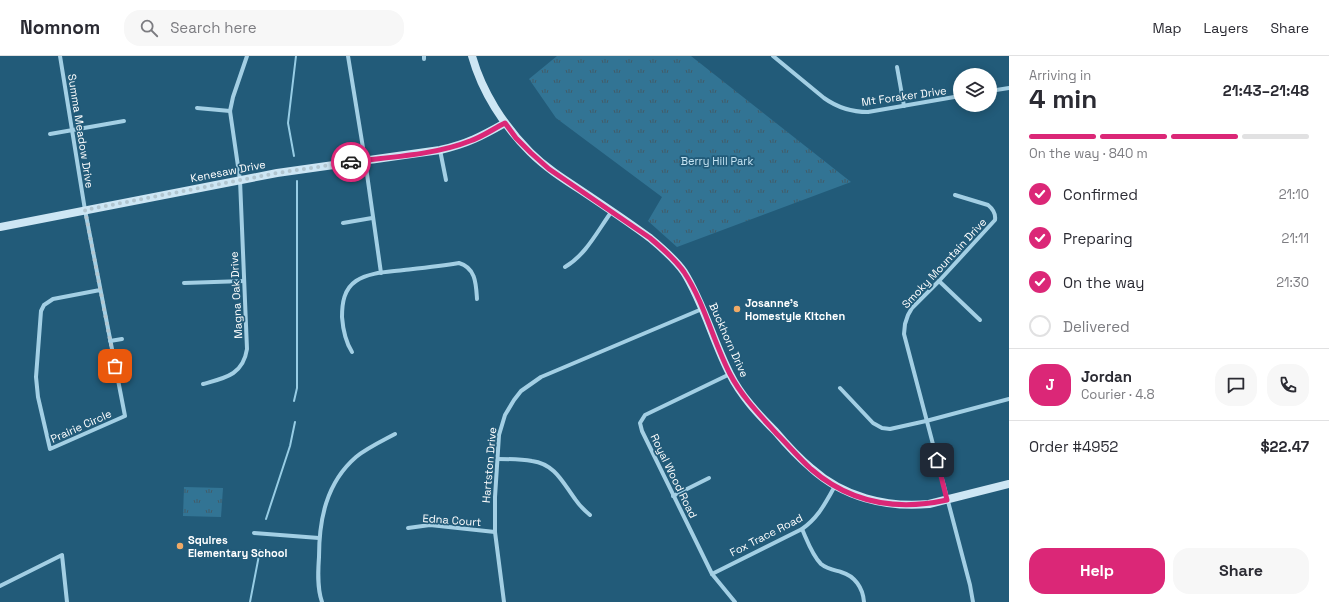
<!DOCTYPE html>
<meta charset="utf-8">
<style>
body{margin:0;font-family:"Space Grotesk",sans-serif;background:#f7f7f7;color:#2b2b33;height:100vh;display:flex;flex-direction:column;font-size:15px;white-space:nowrap}
*{box-sizing:border-box;margin:0}
p{font-size:13px;color:#7c7c81}
.icon{flex:none;width:22px;height:22px;fill:none;stroke:currentColor;stroke-width:2;stroke-linecap:round;stroke-linejoin:round}
.map{position:relative;flex:1;overflow:hidden}
.panel{display:flex;flex-direction:column;background:#fff;width:320px}
.panel>*{flex:none}
.tools{position:absolute;left:953px;top:12px;display:grid;gap:8px}
.tools a{display:grid;place-items:center;width:44px;height:44px;border-radius:50%;background:#fff;box-shadow:0 2px 10px #0003;font-size:20px}
.pin{position:absolute;display:grid;place-items:center;width:34px;height:34px;color:#fff;margin:-17px;border-radius:8px;box-shadow:0 2px 6px #0006}
.courier{position:absolute;display:grid;place-items:center;width:40px;height:40px;margin:-20px;border:3px solid #db2777;border-radius:50%;background:#fff;color:#222;box-shadow:0 1px 5px #0007}
.overview em{font-style:normal;font-weight:800}
.overview div{display:flex;flex-direction:column-reverse}
.overview{display:flex;align-items:center;justify-content:space-between;height:68px;padding:0 20px}
h1{font-size:26px;font-weight:800;line-height:30px}
.bar{display:grid;grid-template-columns:repeat(4,1fr);gap:6px 4px;align-content:center;height:48px;padding:0 20px}
.bar i{height:5px;border-radius:3px;background:#e1e1e2}
.bar .selected{background:#db2777}
.bar p{grid-column:span 4}
.line{display:flex;align-items:center;gap:10px;padding:0 20px;border-top:1px solid #e1e1e2}
.line div{flex:1}
.round{display:grid;place-items:center;flex:none;width:42px;height:42px;border-radius:16px;background:#f7f7f7}
ol{padding:0 20px;list-style:none}
li{display:flex;align-items:center;gap:12px;height:44px}
li p{margin-inline-start:auto}
li .icon{padding:4px;border-radius:50%;background:#db2777;color:#fff;stroke-width:4}
li:last-child{color:#7c7c81}
li i{width:22px;height:22px;border:2px solid #e1e1e2;border-radius:50%}
.cta{display:flex;gap:8px;margin-top:auto;padding:8px 20px}
.cta a{flex:1;height:46px;border-radius:16px;background:#db2777;color:#fff;font-size:16px;font-weight:800;line-height:46px;text-align:center}
.cta a+a{background:#f7f7f7;color:#2b2b33}
header{display:flex;align-items:center;gap:24px;box-sizing:border-box;height:56px;padding:0 20px;background:#fff;border-bottom:1px solid #e1e1e2}
header strong{font-size:19px}
nav{display:flex;gap:22px;margin-inline-start:auto;font-size:14px}
.search{width:280px;height:36px;background:#f7f7f7;display:flex;align-items:center;gap:10px;box-sizing:border-box;padding:0 14px;border-radius:16px;color:#7c7c81;font-size:15px}
main{display:flex;flex:1;min-height:0}
.map>svg:first-child{display:block}
.park{fill:url(#park-tufts)}
.lines{fill:none;stroke-linecap:round;stroke-linejoin:round}
.stream{stroke:#97cde5;stroke-width:2}
.street{stroke:#a3cfe4;stroke-width:4}
.secondary{stroke:#cde6f4;stroke-width:8}
.done{stroke:#b2c6d0;stroke-width:4;stroke-dasharray:0 7.2}
.route{stroke:#db2777;stroke-width:5}
.poi-dot{fill:#f0aa66;stroke:#225b79;stroke-width:1.5}
.labels{text-anchor:middle;dominant-baseline:central;stroke-width:3.5;stroke-linejoin:round;paint-order:stroke}
.street-label{font-size:11px;fill:#fff;stroke:#225b79}
.park-label{font-size:11px;fill:#c6e5f4;stroke:#225b79}
.poi-label{font-size:11px;font-weight:bold;fill:#fff;stroke:#225b79;text-anchor:start}
</style>
<header>
<strong>Nomnom</strong>
<div class="search"><svg class="icon" aria-label="search" viewBox="0 0 24 24"><circle cx="10" cy="10" r="6"/><path d="M15 15l6 6"/></svg>Search here</div>
<nav><a>Map</a><a>Layers</a><a>Share</a></nav>
</header>
<main>
<div class="map">
<svg width="1009" height="546" viewBox="0 0 1009 546">
<defs>
<pattern id="park-tufts" width="24" height="20" patternUnits="userSpaceOnUse"><rect width="24" height="20" fill="#327494"/><path d="M3 7l-1-3M5 7V3M7 7l1-3M15 17l-1-3M17 17v-4M19 17l1-3" fill="none" stroke="#425c69"/></pattern>
</defs>
<rect width="100%" height="100%" fill="#225b79"/>
<g class="park">
<polygon points="557,0 691,0 851,126 677,191 648,165 662,141 556,62 529,23"/>
<polygon points="184,431 223,432 221,461 183,460"/>
</g>
<g class="lines">
<g class="stream">
<polyline points="294,100 288,67 296,0"/>
<polyline points="294,345 297,332 297,125"/>
<polyline points="266,463 290,390 295,366"/>
<polyline points="250,546 260,494"/>
</g>
<g class="street">
<polyline points="60,0 85,154 125,360 50,393 38,341 36,321 41,255 44,249 53,243 100,234"/>
<polyline points="348,0 365,104 381,217"/>
<polyline points="424,0 424,3"/>
<path d="M773 0 824 42C838 52 851 56 868 56L960 40"/>
<polyline points="897,11 904,50"/>
<polyline points="990,35 1009,32"/>
<polyline points="197,52 230,55"/>
<polyline points="50,78 124,65"/>
<polyline points="440,94 446,124"/>
<path d="M955 139 988 149C993 153 996 157 995 164L939 225 912 252 908 259 905 268 904 278 970 529 973 546"/>
<polyline points="343,167 372,162"/>
<path d="M565 211C586 199 598 174 612 155"/>
<polyline points="939,225 980,264"/>
<polyline points="184,227 244,225"/>
<polyline points="110,285 122,283"/>
<path d="M352 296C345 285 343 274 342 261 342 247 344 233 356 225 369 216 389 216 404 214 422 212 441 210 459 207 476 212 476 228 477 243"/>
<polyline points="730,318 645,359 640,367 642,375 712,518 735,546"/>
<path d="M203 328C225 322 243 319 247 293L240 124 230 55 233 41 247 0"/>
<polyline points="840,332 873,367 882,372 890,373 926,365 1009,343"/>
<path d="M498 403C509 403 521 403 532 405 555 408 563 427 575 443 579 449 584 454 590 459"/>
<polyline points="673,440 709,422"/>
<polyline points="408,472 430,469 495,476"/>
<path d="M802 473C807 484 812 499 821 508 827 513 834 514 841 516 855 520 863 532 864 546"/>
<polyline points="254,477 319,482"/>
<path d="M712 518 802 473C819 461 825 447 835 430"/>
<polyline points="0,530 62,499 67,546"/>
<path d="M322 546C317 532 318 515 319 501 319 464 326 427 356 401 367 392 382 385 395 378"/>
<polyline points="504,546 495,476 495,441 499,379 505,359 514,344 521,335 541,321 702,253"/>
</g>
<g class="secondary">
<path d="M472 0C482 36 504 70 530 96 545 111 562 122 579 133 603 149 627 165 650 182 662 192 675 203 684 216 704 248 713 285 730 318 741 340 758 358 775 375 786 388 798 401 811 412 843 441 886 452 929 448L1009 428"/>
<path d="M0 171 277 117 440 94C467 88 482 80 505 67"/>
</g>
</g>
<g class="lines">
<polyline class="done" points="115,310 85,154 277,117 351,106"/>
<path class="route" d="M351 106C388 101 435 99 470 85 482 81 493 73 505 67L516 82 531 97 549 113 650 182C662 192 675 203 684 216 705 248 713 285 730 318 742 341 760 359 777 378 788 389 799 402 811 413 850 447 897 455 947 444L937 404"/>
</g>
<g class="poi-dot">
<circle cx="737" cy="253" r="4"/>
<circle cx="180" cy="490" r="4"/>
</g>
<g class="labels">
<g class="street-label">
<text transform="translate(904 40) rotate(-8)">Mt Foraker Drive</text>
<text transform="translate(81 75) rotate(81)">Summa Meadow Drive</text>
<text transform="translate(228 115) rotate(-11)">Kenesaw Drive</text>
<text transform="translate(944 207) rotate(-47)">Smoky Mountain Drive</text>
<text transform="translate(236 239) rotate(-93)">Magna Oak Drive</text>
<text transform="translate(729 284) rotate(66)">Buckhorn Drive</text>
<text transform="translate(81 370) rotate(-24)">Prairie Circle</text>
<text transform="translate(489 409) rotate(-85)">Hartston Drive</text>
<text transform="translate(674 420) rotate(64)">Royal Wood Road</text>
<text transform="translate(452 464) rotate(4)">Edna Court</text>
<text transform="translate(766 479) rotate(-27)">Fox Trace Road</text>
</g>
<g class="park-label">
<text x="717" y="105">Berry Hill Park</text>
</g>
<g class="poi-label">
<text x="745" y="247">Josanne's<tspan x="745" dy="13">Homestyle Kitchen</tspan></text>
<text x="188" y="484">Squires<tspan x="188" dy="13">Elementary School</tspan></text>
</g>
</g>
</svg>
<div class="tools">
<a><svg class="icon" aria-label="layers" viewBox="0 0 24 24"><path d="M12 4l9 5-9 5-9-5zM3 14l9 5 9-5"/></svg></a>
</div>
<div class="pin" style="left:115px;top:310px;background:#ea580c"><svg class="icon" aria-label="bag" viewBox="0 0 24 24"><path d="M5 8h14l-1 12H6zM9 8a3 3 0 0 1 6 0"/></svg></div>
<div class="pin" style="left:937px;top:404px;background:#1f2937"><svg class="icon" aria-label="home" viewBox="0 0 24 24"><path d="M3 11l9-7 9 7M6 9v11h12V9"/></svg></div>
<div class="courier" style="left:351px;top:106px"><svg class="icon" aria-label="car" viewBox="0 0 24 24"><path d="M5 17H2v-5l4-1 3-4h7l3 4 3 1v5h-3M9 17h6M6 11h13"/><circle cx="7" cy="17" r="2"/><circle cx="17" cy="17" r="2"/></svg></div>
</div>
<section class="panel">
<div class="overview"><div><h1>4 min</h1><p>Arriving in</p></div><em>21:43–21:48</em></div>
<div class="bar"><i class="selected"></i><i class="selected"></i><i class="selected"></i><i></i><p>On the way · 840 m</p></div>
<ol>
<li><svg class="icon" aria-label="check" viewBox="0 0 24 24"><path d="M5 12l5 5 9-10"/></svg>Confirmed<p>21:10</p></li>
<li><svg class="icon" aria-label="check" viewBox="0 0 24 24"><path d="M5 12l5 5 9-10"/></svg>Preparing<p>21:11</p></li>
<li><svg class="icon" aria-label="check" viewBox="0 0 24 24"><path d="M5 12l5 5 9-10"/></svg>On the way<p>21:30</p></li>
<li><i></i>Delivered</li>
</ol>
<div class="line" style="height:72px"><b class="round" style="background:#db2777;color:#fff">J</b><div><b>Jordan</b><p>Courier · 4.8</p></div><a class="round"><svg class="icon" aria-label="chat" viewBox="0 0 24 24"><path d="M4 5h16v11H9l-5 4z"/></svg></a><a class="round"><svg class="icon" aria-label="phone" viewBox="0 0 24 24"><path d="M5 4h4l2 5-3 2q2 4 5 5l2-3 5 2v4C11 20 4 13 5 4z"/></svg></a></div>
<div class="line" style="height:52px"><div>Order #4952</div><b>$22.47</b></div>
<div class="cta"><a>Help</a><a>Share</a></div>
</section>
</main>
